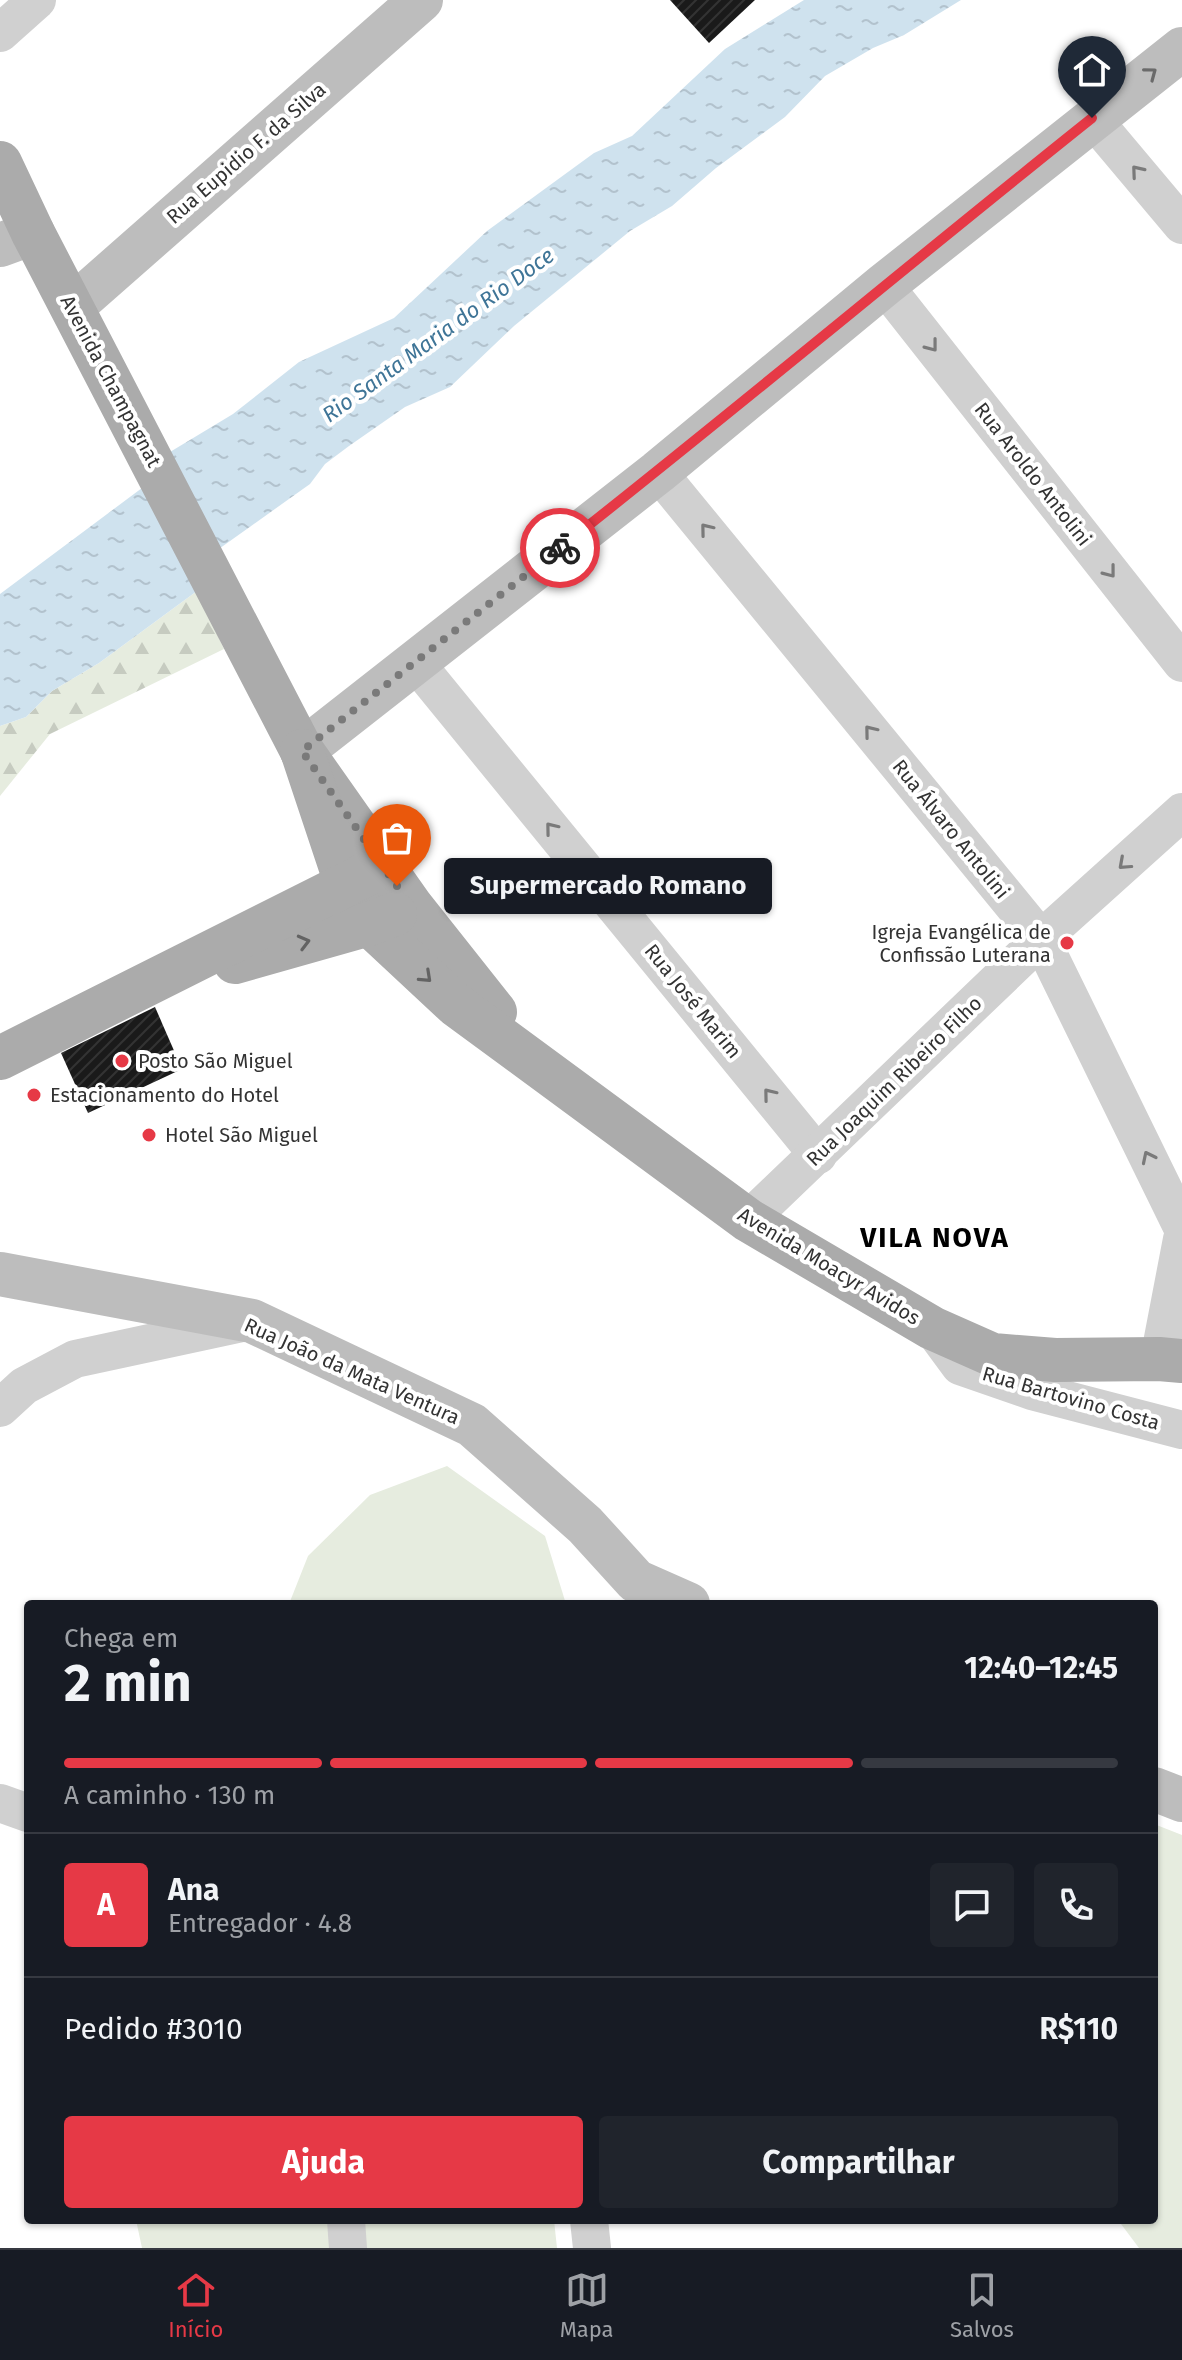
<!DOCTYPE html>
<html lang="pt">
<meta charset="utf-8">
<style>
body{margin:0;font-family:"Fira Sans",sans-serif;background:#20242c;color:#f1f3f6;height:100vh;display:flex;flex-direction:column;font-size:30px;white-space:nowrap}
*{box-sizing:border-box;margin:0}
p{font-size:26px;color:#9ea1a6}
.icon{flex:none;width:44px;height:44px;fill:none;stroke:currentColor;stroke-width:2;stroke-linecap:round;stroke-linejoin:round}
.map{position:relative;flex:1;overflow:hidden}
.side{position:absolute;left:24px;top:1600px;width:1134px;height:624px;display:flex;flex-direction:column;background:#171b24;border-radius:8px;box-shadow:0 2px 6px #0004}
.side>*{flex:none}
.pin{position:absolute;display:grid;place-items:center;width:68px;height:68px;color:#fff;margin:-82px -34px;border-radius:50% 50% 50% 0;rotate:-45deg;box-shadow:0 0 8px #0007}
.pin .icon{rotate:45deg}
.courier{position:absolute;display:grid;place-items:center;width:80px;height:80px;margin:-40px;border:6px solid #e63946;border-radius:50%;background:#fff;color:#222;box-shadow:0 2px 10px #0007}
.bubble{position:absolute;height:56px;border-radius:8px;background:#171b24;box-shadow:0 2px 6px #0004;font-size:26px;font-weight:700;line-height:56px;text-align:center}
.overview em{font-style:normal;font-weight:700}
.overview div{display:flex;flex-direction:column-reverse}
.overview{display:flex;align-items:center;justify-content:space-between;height:136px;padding:0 40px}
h1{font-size:52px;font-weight:700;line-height:60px}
.bar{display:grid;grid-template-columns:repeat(4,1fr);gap:12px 8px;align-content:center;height:96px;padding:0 40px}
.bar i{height:10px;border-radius:6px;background:#363941}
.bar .active{background:#e63946}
.bar p{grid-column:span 4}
.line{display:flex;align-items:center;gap:20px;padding:0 40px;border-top:2px solid #363941}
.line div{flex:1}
.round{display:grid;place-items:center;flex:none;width:84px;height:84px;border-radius:8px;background:#20242c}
.primary-button{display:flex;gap:16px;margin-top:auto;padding:16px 40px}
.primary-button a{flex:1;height:92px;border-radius:8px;background:#e63946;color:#fff;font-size:32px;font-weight:700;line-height:92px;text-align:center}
.primary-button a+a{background:#20242c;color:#f1f3f6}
.menu{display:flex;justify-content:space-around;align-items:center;height:112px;border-top:2px solid #363941;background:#171b24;font-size:22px;color:#9ea1a6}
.menu a{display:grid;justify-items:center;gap:4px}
.menu .active{color:#e63946}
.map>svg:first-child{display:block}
.green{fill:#e6ecdf}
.forest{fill:url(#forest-firs)}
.water{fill:url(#water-ripples)}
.building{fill:url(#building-hatch)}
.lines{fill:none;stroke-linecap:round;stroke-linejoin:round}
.street{stroke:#d0d0d0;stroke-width:38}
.secondary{stroke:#bdbdbd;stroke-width:44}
.primary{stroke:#ababab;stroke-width:44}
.oneway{stroke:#6a6a6a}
.oneway2{stroke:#7a7a7a}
.oneway3{stroke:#636363}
.done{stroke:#7a7a7a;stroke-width:8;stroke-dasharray:0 14.4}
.route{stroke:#e63946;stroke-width:10}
.poi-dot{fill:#e63946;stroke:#fff;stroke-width:3}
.labels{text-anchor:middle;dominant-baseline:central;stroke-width:8;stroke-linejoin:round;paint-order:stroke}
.street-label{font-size:20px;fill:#333;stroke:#fff}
.poi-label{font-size:20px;fill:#333;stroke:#fff;text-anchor:start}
.water-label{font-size:22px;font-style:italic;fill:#3f7597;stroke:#fff}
.district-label{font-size:28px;font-weight:bold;letter-spacing:2px;fill:#000;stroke:#fff}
</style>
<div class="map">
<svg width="1182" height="2248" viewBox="0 0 1182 2248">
<defs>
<pattern id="forest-firs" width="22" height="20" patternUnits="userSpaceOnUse" patternTransform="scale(2)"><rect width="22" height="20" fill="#e6ecdf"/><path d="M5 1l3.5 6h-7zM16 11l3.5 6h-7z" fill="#c6cbc0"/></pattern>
<pattern id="water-ripples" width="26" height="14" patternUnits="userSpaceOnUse" patternTransform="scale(2)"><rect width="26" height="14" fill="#cfe2ee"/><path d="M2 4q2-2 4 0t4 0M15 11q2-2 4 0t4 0" fill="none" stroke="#b2c2cd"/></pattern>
<pattern id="building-hatch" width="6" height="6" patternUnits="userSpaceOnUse" patternTransform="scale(2)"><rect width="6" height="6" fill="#1a1a1a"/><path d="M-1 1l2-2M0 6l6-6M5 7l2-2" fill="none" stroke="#333"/></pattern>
</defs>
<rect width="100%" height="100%" fill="#fff"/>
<g class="green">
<polygon points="447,1466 545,1536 566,1604 289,1604 308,1556 370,1495"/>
<polygon points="1154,1824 1182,1835 1182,2248 1139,2248 1118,2220 1154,2220"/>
<polygon points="136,2220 554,2220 557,2248 142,2248"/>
</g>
<polygon class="forest" points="197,591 224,649 50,734 0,796 0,726 26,717 52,691 99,663"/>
<polygon class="water" points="804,0 961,0 904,35 873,48 825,76 785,117 716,168 672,206 630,231 514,326 450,387 405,407 349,446 325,464 310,484 216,551 197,591 99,663 52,691 26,717 0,726 0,594 146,485 165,455 233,414 299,362 394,318 487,231 594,153 632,136 725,49"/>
<g class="building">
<polygon points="670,0 755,0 709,43"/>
<polygon points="155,1007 182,1069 88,1113 61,1053"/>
</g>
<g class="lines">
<g class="street">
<polyline points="0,33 37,0"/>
<polyline points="1092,118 1182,225"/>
<polyline points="884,285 1182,663"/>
<polyline points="658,472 1041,939 1182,1227"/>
<polyline points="415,662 818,1155"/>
<polyline points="748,1220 1041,939 1182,812"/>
<polyline points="932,1328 960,1366 1032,1391 1182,1430"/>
<polyline points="1159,1359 1182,1239"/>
<polyline points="0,1408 24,1386 75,1359 247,1322"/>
<polyline points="0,1803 28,1813"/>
<polyline points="346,2220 348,2248"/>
<polyline points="589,2220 592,2248"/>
</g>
<g class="secondary">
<polyline points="0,245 33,233"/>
<polyline points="72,307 421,0"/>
<polyline points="302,751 658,472 884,285 1182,49"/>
<polyline points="0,1274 252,1321 472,1425 585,1525 636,1581 688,1604"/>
<polyline points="1154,1789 1182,1800"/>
</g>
<g class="primary">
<polyline points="0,163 33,233 302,751 411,906 495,1012"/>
<polyline points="302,751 346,883 369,924 456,1005 748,1220 932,1328 993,1355 1055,1360 1159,1359 1182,1361"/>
<polyline points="235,962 369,924 395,914"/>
<polyline points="0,1058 373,871"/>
</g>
</g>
<defs><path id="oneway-chevron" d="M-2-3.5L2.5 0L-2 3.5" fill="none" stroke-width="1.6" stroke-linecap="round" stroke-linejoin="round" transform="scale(2)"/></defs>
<use class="oneway" href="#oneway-chevron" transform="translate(1151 73) rotate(-37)"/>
<g class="oneway2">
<use href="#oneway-chevron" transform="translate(1137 171) rotate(-130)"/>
<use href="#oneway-chevron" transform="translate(932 346) rotate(52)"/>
<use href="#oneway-chevron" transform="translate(706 529) rotate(-129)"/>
<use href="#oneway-chevron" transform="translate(1110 572) rotate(52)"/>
<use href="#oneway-chevron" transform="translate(870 731) rotate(-129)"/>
<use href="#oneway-chevron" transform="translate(551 828) rotate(-129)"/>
<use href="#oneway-chevron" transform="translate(1124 864) rotate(138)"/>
<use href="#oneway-chevron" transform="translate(769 1094) rotate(-129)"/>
<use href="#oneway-chevron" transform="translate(1148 1157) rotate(-116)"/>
</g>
<g class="oneway3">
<use href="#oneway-chevron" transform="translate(304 942) rotate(-15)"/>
<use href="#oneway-chevron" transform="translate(426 977) rotate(43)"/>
</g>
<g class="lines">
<polyline class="done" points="397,886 302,751 560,548"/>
<path class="route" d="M560 548C739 407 914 260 1092 118"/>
</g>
<g class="poi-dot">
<circle cx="1067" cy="943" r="8"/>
<circle cx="122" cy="1061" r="8"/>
<circle cx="34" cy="1095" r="8"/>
<circle cx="149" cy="1135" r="8"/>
</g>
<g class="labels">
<g class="street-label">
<text transform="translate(246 153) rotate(-41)">Rua Eupidio F. da Silva</text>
<text transform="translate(111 381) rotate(62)">Avenida Champagnat</text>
<text transform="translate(1033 474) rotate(52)">Rua Aroldo Antolini</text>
<text transform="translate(951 829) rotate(51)">Rua Álvaro Antolini</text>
<text transform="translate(693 1001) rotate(51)">Rua José Marim</text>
<text transform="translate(894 1081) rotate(-44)">Rua Joaquim Ribeiro Filho</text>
<text transform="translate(829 1266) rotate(31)">Avenida Moacyr Avidos</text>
<text transform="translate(352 1371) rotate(24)">Rua João da Mata Ventura</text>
<text transform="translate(1071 1398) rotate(16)">Rua Bartovino Costa</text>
</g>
<g class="poi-label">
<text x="1051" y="932" text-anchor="end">Igreja Evangélica de<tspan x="1051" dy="23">Confissão Luterana</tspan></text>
<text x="138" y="1061">Posto São Miguel</text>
<text x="50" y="1095">Estacionamento do Hotel</text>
<text x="165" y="1135">Hotel São Miguel</text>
</g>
<g class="water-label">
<text transform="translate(438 335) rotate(-36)">Rio Santa Maria do Rio Doce</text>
</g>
<g class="district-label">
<text x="935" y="1237">VILA NOVA</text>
</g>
</g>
</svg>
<div class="pin" style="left:397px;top:886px;background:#ea580c"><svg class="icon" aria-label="bag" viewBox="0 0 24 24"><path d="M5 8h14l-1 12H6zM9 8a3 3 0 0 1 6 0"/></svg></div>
<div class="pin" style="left:1092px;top:118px;background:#1f2937"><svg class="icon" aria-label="home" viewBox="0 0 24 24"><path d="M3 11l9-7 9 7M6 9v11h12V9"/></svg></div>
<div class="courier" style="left:560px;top:548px"><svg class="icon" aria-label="bike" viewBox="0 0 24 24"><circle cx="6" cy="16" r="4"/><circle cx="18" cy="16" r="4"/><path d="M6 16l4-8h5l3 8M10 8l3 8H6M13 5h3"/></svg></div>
<div class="bubble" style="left:444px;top:858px;width:328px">Supermercado Romano</div>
<section class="side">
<div class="overview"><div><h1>2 min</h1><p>Chega em</p></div><em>12:40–12:45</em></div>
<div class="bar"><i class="active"></i><i class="active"></i><i class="active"></i><i></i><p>A caminho · 130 m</p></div>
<div class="line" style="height:144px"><b class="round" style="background:#e63946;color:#fff">A</b><div><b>Ana</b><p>Entregador · 4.8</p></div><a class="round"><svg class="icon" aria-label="chat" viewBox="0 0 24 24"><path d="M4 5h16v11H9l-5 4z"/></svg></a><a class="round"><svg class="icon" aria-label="phone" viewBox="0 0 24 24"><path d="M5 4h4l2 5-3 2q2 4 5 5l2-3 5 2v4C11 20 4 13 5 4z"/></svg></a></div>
<div class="line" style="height:104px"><div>Pedido #3010</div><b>R$110</b></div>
<div class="primary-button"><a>Ajuda</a><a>Compartilhar</a></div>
</section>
</div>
<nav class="menu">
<a class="active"><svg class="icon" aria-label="home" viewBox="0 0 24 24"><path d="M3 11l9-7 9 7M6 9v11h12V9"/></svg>Início</a>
<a><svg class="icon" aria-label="map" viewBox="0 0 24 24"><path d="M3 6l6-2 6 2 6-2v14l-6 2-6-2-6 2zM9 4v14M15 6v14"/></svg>Mapa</a>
<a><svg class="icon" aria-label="saved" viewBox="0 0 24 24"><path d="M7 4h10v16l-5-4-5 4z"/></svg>Salvos</a>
</nav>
